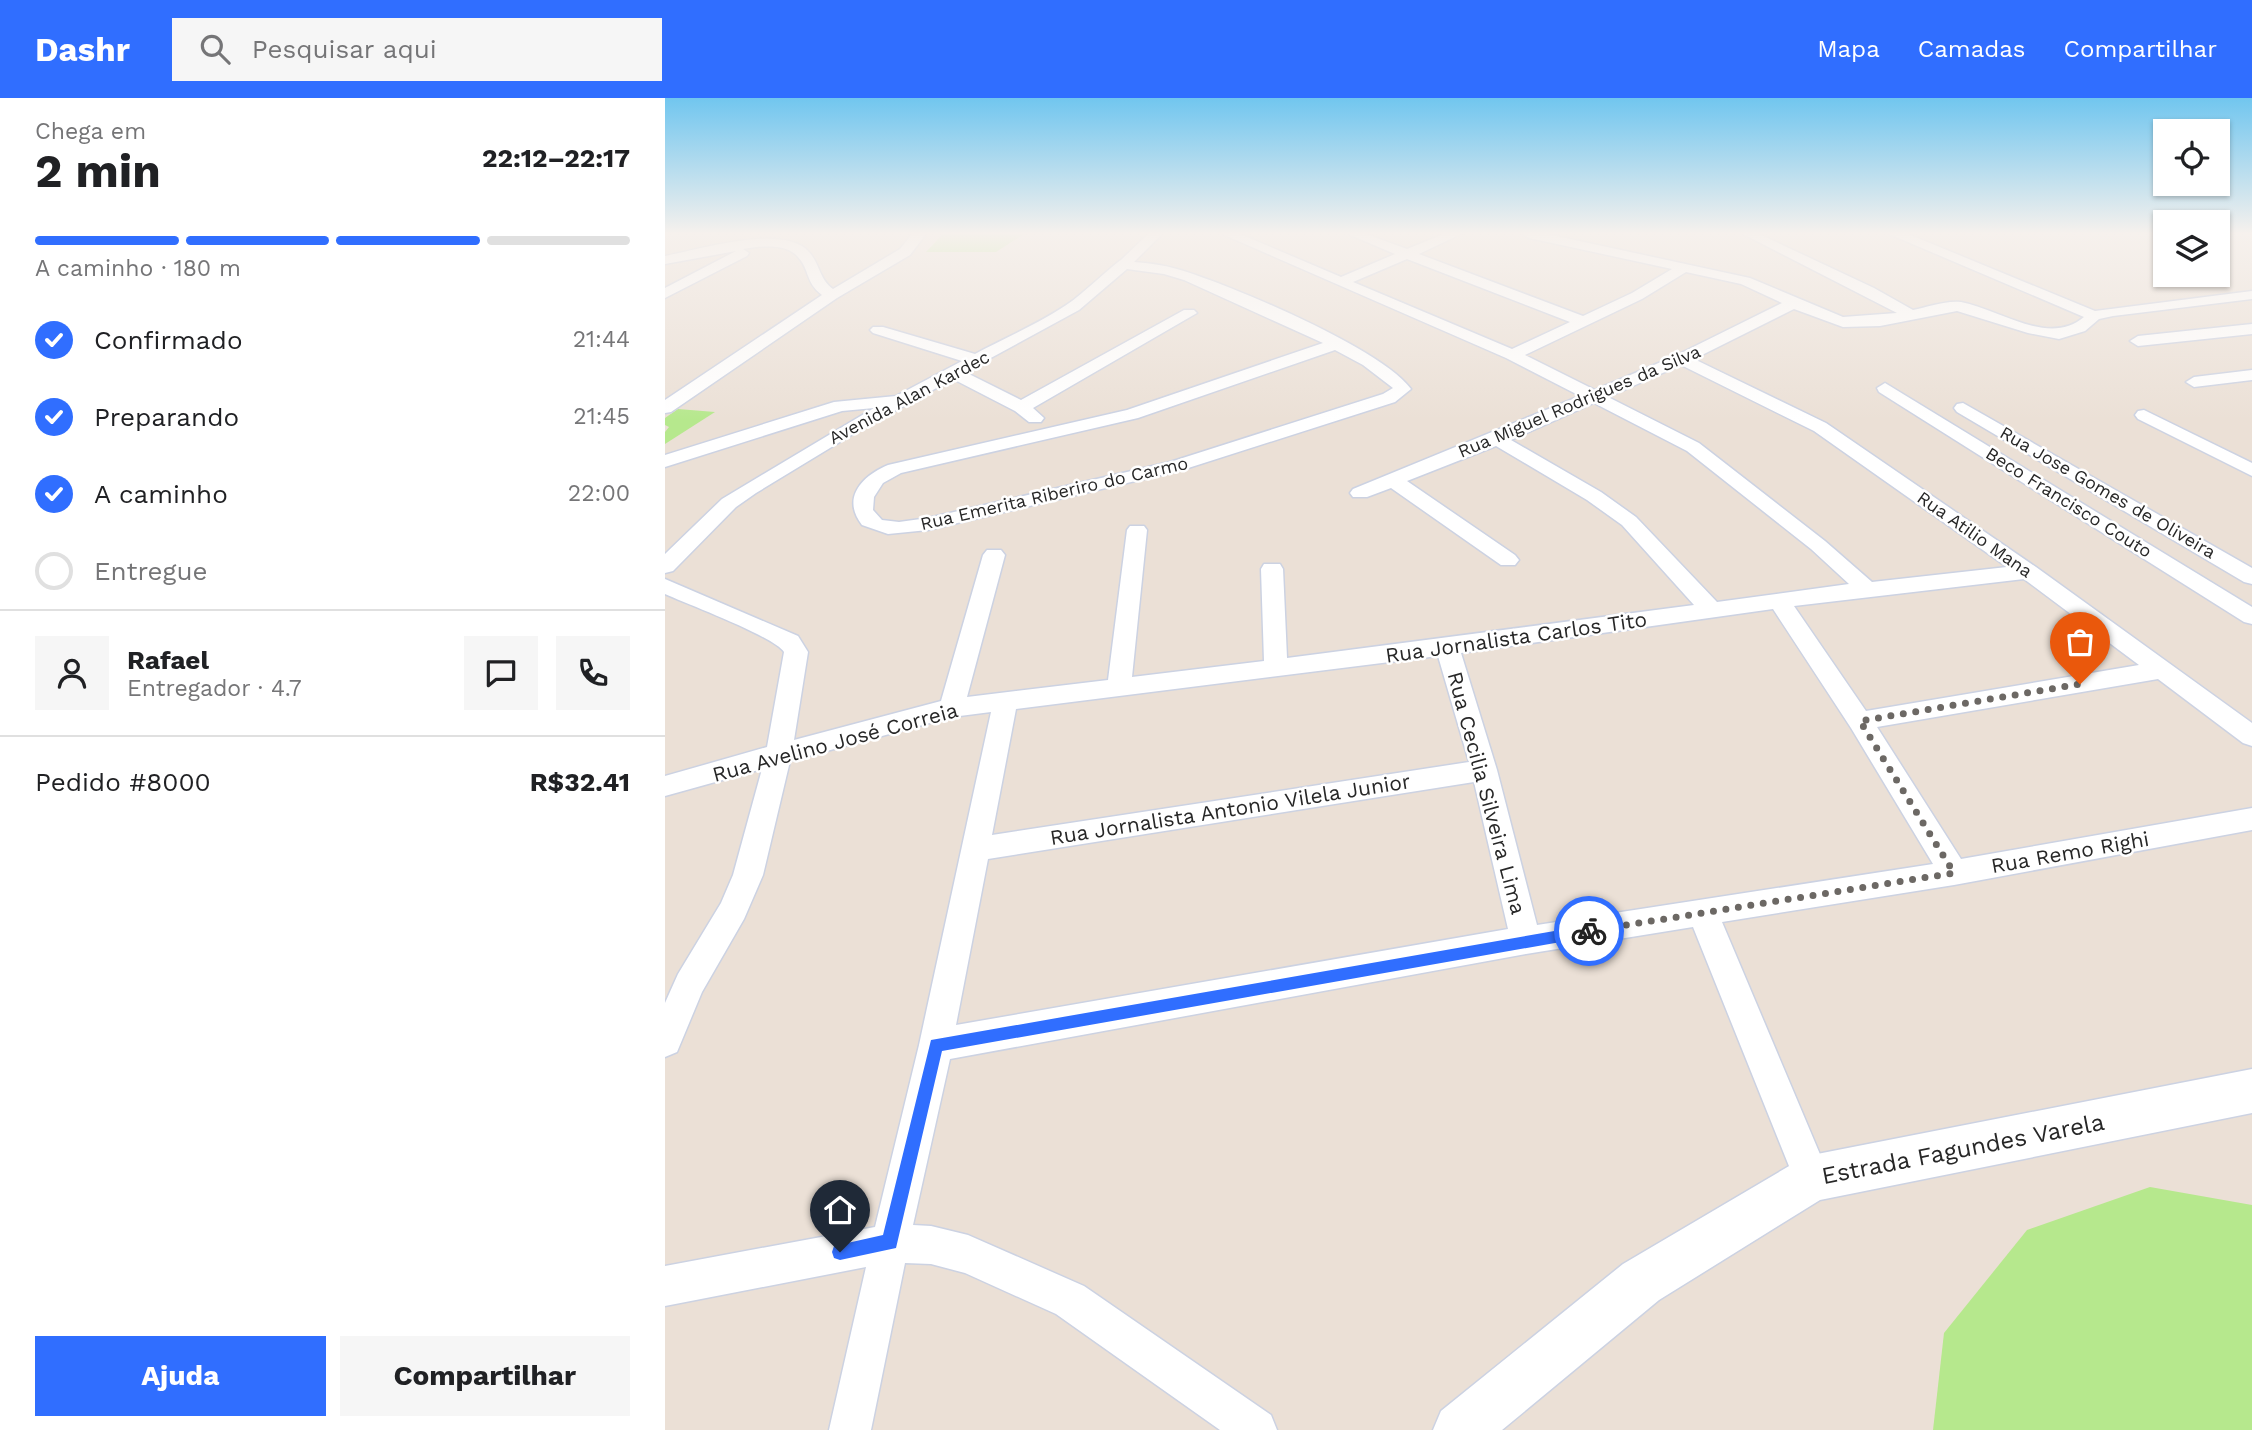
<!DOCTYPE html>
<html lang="pt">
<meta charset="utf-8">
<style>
body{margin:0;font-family:"Work Sans",sans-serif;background:#f6f6f6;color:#202124;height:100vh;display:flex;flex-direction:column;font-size:26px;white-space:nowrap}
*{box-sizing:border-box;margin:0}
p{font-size:23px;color:#757577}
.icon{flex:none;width:38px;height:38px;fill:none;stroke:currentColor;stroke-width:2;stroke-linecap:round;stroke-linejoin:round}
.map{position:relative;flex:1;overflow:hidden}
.sheet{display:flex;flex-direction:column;background:#fff;width:665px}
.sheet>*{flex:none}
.buttons{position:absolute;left:1488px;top:21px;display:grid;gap:14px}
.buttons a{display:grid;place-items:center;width:77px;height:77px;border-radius:0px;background:#fff;box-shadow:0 2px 5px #0004;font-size:35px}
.pin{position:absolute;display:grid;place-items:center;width:60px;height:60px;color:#fff;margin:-72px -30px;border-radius:50% 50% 50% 0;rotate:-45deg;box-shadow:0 0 7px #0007}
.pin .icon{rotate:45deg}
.courier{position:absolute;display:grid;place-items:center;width:70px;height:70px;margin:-35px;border:5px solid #306eff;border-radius:50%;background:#fff;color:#222;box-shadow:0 2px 9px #0007}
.headline em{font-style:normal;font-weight:700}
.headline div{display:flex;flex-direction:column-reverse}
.headline{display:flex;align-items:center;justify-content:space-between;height:119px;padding:0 35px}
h1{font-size:46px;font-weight:700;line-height:52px}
.bar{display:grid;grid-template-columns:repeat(4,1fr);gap:10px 7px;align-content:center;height:84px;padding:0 35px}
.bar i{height:9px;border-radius:5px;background:#e0e0e0}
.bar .current{background:#306eff}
.bar p{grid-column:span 4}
.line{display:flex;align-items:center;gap:18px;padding:0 35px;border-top:2px solid #e0e0e0}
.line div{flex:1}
.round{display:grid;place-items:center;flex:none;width:74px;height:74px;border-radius:0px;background:#f6f6f6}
ol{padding:0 35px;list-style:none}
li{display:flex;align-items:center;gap:21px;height:77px}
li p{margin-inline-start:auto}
li .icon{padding:7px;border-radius:50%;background:#306eff;color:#fff;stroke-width:4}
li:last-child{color:#757577}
li i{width:38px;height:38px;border:4px solid #e0e0e0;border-radius:50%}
.button{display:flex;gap:14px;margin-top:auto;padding:14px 35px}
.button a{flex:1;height:80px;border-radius:0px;background:#306eff;color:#fff;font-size:28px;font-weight:700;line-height:80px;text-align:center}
.button a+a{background:#f6f6f6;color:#202124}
header{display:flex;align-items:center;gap:42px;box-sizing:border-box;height:98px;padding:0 35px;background:#306eff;color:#fff}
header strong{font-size:33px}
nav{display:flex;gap:38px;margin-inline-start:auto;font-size:24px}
.search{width:490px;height:63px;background:#f6f6f6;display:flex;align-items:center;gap:18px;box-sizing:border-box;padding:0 24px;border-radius:0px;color:#757577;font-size:26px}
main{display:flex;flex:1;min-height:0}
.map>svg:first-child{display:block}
.green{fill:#b6e88d}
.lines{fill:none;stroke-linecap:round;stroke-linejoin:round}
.minor-casing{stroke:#ccd2e2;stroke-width:3}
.tertiary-casing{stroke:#ccd2e2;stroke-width:3}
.minor{fill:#fff;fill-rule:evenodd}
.tertiary{fill:#fff;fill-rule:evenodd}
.route{fill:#306eff}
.done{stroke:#6c6864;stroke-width:7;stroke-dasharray:0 12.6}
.labels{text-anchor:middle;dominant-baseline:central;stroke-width:5;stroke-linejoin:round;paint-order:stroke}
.far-street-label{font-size:18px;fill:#272727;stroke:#fff}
.street-label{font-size:21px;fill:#272727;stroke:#fff}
.near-street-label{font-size:24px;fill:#272727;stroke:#fff}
</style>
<header>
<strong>Dashr</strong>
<div class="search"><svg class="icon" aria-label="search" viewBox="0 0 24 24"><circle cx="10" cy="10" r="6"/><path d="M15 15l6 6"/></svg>Pesquisar aqui</div>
<nav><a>Mapa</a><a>Camadas</a><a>Compartilhar</a></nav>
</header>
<main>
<section class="sheet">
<div class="headline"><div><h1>2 min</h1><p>Chega em</p></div><em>22:12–22:17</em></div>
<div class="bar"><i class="current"></i><i class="current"></i><i class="current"></i><i></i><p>A caminho · 180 m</p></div>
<ol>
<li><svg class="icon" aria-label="check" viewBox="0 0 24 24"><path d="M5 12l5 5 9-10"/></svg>Confirmado<p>21:44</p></li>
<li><svg class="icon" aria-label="check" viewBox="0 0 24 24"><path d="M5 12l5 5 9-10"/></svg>Preparando<p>21:45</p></li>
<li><svg class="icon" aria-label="check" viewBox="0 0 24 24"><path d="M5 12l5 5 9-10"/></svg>A caminho<p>22:00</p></li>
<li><i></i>Entregue</li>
</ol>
<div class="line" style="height:126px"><a class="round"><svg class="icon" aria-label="person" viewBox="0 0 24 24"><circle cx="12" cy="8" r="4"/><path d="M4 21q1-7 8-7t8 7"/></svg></a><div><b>Rafael</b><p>Entregador · 4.7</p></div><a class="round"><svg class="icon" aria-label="chat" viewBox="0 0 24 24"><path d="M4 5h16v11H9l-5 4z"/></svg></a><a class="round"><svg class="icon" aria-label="phone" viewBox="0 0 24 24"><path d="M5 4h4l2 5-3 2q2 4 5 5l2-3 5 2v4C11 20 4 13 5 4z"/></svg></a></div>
<div class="line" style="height:91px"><div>Pedido #8000</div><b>R$32.41</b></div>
<div class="button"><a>Ajuda</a><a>Compartilhar</a></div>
</section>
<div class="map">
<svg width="1587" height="1332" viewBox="0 0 1587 1332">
<rect width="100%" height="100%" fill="#ebe0d6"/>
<g class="green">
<polygon points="278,136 359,136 331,154 261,154"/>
<polygon points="13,311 50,314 0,346 0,334 4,329 0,327 0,320"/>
<polygon points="1485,1089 1587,1107 1587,1332 1268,1332 1279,1235 1362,1132"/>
</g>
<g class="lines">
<g class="minor-casing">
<g id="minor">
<path d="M247 136H261L245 157 172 200 6 314 0 315V302L157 197C140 184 145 172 133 159 122 145 94 148 78 151L84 155 82 158 0 200V190L71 153 0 166V158C33 152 119 125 144 154 155 166 154 181 168 191L235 151Z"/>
<path d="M483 136H497L469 164C484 165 498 167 512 171 564 186 716 250 746 291L730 304 517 372 263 432 223 436 197 427C176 400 197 378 223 367L462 312 658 245 519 182 499 176 462 171 414 212 300 274 356 302 519 212H529L532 215 368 310 379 320 376 324H364L350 313 288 281 193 333 91 395 71 409 8 473 0 475V456L57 401 209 310 177 313 0 369V357L169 304 231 298 297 263 208 235 205 232 208 229H218L310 256C341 239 378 224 407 203 417 196 453 163 456 162ZM670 252 698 267 728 290 718 296 505 364 263 420 234 424 217 422 208 412 209 399 218 385 236 375 473 320Z"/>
<path d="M557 136H575L676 179 730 156 683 136H701L742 151 779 136H796L754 156 918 218 967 195 1007 171 864 140 858 136H882L1085 180 1178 219 1232 215 1078 136H1094L1209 190 1248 212C1262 209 1282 202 1296 204 1334 211 1384 249 1419 219L1224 136H1243L1430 213 1587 193V201L1448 218 1434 221 1420 233 1394 241 1363 235 1292 213 1215 228 1178 229 1129 211 1029 261 1161 325 1371 469 1587 625V648L1578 645 1493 581 1212 629 1296 761 1587 710V732L1289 787 1057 824 1165 1080 1160 1093 1147 1098 1134 1093 1028 829 861 856 285 961 248 1127 266 1128 303 1137 419 1188 606 1317 612 1332H555L391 1216 300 1175 266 1166 240 1165 206 1332H164L201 1169 0 1208V1168L210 1129 254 947 326 614 287 619 125 663 98 777 79 821 37 894 12 954 0 959V905L13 876 56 805 68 777 97 671 0 698V678L102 649 119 554C110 539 22 506 0 496V481L133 538 143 554 129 642 276 603 318 457 322 452H336L340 457 302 599 443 582 462 432 465 428H479L482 432 467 579 599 563 596 471 599 466H615L618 471 622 560 1029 507 957 427 922 402 831 348 742 383 850 457 854 462 850 467H836L726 390 702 399H688L685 395 688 391 915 298 841 260ZM742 161 905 224 847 251 688 184ZM1021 174 1076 186 1117 205 1010 258 930 292 860 257 977 201ZM1016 267 1149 333 1342 469 1207 484 1160 443 1034 345 943 299ZM929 305 1022 353 1146 451 1184 486 1052 504 971 419 936 394 846 342ZM1359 481 1474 567 1201 613 1129 508ZM1108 511 1186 630 1268 766 872 827 832 672 796 555ZM773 558 804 664 327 737 351 611ZM809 684 843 831 291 927 323 761Z"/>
<polygon points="1587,226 1587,236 1473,248 1465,243 1473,238"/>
<polygon points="1587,272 1587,282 1529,289 1521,284 1529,279"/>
<polygon points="1220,285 1587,509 1587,526 1579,524 1214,294 1212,290"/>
<polygon points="1298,305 1587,470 1587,486 1579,484 1292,314 1289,310 1292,306"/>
<polygon points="1479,312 1587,365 1587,378 1473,321 1470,317 1473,313"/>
</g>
</g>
<g class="tertiary-casing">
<polygon id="tertiary" points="1587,971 1587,1015 1155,1102 994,1202 837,1332 768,1332 776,1313 958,1166 1131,1064 1147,1057"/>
</g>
<use href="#minor" class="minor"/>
<use href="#tertiary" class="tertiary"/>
</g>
<linearGradient id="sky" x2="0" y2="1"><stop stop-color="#71c6ef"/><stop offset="0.42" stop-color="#f6f1ed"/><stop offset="1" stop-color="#f6f1ed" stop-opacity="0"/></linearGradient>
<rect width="1587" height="322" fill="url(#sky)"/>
<polygon class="route" points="924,827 930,833 924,839 277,953 231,1150 175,1162 169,1160 167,1154 169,1148 218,1137 266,942"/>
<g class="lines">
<polyline class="done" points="924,833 1289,775 1195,623 1415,586"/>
</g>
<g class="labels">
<g class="far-street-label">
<text transform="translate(244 299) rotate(-28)">Avenida Alan Kardec</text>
<text transform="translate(914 303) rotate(-23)">Rua Miguel Rodrigues da Silva</text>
<text transform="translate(1443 394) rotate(30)">Rua Jose Gomes de Oliveira</text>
<text transform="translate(389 395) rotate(-13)">Rua Emerita Riberiro do Carmo</text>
<text transform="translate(1404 404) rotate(32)">Beco Francisco Couto</text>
<text transform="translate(1310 436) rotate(35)">Rua Atilio Mana</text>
</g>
<g class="street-label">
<text transform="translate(851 539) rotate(-8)">Rua Jornalista Carlos Tito</text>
<text transform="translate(170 644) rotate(-15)">Rua Avelino José Correia</text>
<text transform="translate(822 695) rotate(75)">Rua Cecilia Silveira Lima</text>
<text transform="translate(565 711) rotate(-9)">Rua Jornalista Antonio Vilela Junior</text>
<text transform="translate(1405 754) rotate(-10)">Rua Remo Righi</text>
</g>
<g class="near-street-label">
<text transform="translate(1298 1051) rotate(-11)">Estrada Fagundes Varela</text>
</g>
</g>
</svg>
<div class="buttons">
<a><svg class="icon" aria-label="locate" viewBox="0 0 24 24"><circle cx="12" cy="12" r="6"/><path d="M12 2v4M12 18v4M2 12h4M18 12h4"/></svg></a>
<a><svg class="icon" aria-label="layers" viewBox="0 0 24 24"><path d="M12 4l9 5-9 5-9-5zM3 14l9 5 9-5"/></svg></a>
</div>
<div class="pin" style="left:1415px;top:586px;background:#ea580c"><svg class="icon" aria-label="bag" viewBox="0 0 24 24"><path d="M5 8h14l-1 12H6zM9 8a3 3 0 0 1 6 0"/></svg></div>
<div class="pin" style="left:175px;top:1154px;background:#1f2937"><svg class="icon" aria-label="home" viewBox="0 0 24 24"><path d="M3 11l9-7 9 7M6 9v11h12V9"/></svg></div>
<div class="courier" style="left:924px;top:833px"><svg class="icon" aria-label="bike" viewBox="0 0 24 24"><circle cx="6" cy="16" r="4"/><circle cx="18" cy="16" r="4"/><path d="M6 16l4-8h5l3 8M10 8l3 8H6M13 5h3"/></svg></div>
</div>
</main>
